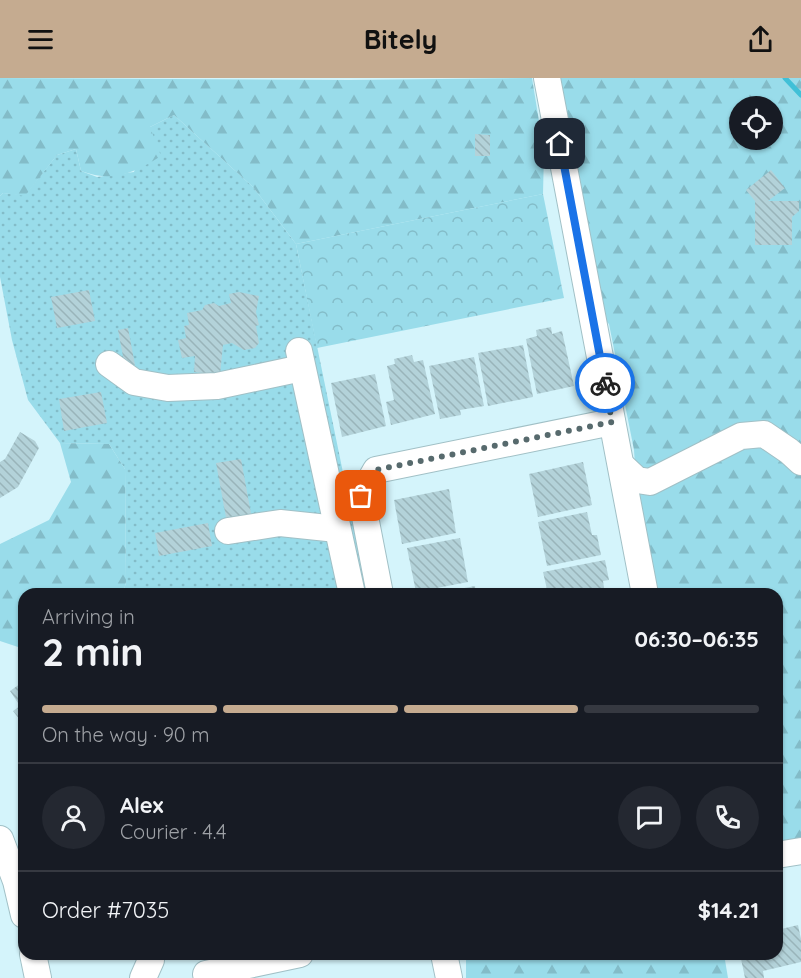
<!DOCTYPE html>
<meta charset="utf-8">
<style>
body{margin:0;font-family:Quicksand,sans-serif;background:#242831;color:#f1f3f6;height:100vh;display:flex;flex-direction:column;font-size:22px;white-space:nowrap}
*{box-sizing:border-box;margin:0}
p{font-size:20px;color:#9ea1a6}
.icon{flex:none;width:33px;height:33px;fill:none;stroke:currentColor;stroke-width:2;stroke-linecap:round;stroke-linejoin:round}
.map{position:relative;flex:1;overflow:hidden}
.details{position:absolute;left:18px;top:510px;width:765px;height:372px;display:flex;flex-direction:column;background:#171b24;border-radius:18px;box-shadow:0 2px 4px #0004}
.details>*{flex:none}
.controls{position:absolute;left:729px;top:18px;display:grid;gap:12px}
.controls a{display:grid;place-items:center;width:54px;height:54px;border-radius:50%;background:#171b24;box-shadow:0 2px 4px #0004;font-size:30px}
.pin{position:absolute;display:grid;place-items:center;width:51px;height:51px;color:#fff;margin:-26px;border-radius:12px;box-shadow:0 3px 9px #0006}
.courier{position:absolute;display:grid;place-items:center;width:60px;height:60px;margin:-30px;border:4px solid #1a73e8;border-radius:50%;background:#fff;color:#222;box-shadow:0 2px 8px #0007}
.summary em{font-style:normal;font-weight:700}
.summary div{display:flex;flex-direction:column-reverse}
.summary{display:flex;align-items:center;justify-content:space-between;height:102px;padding:0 24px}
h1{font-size:39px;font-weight:700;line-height:45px}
.bar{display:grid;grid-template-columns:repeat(4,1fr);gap:9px 6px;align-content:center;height:72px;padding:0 24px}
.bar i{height:8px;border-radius:4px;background:#363941}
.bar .current{background:#c5ab90}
.bar p{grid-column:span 4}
.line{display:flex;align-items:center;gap:15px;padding:0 24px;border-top:2px solid #363941}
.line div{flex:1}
.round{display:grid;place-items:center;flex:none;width:63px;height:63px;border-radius:32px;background:#242831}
header{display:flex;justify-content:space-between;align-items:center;height:78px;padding:0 24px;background:#c5ab90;color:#111;font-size:27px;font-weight:700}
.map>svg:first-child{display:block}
.grass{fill:url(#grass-dots)}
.forest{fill:url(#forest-firs);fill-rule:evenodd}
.park{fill:url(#park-crowns)}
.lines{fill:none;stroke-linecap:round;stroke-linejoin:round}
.stream{stroke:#41c0d7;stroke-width:5}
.building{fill:url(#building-back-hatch)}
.minor-casing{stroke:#a1c0c6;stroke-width:28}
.minor{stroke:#fff;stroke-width:26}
.done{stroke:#576a6d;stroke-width:6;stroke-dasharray:0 10.8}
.route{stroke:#1a73e8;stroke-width:8}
</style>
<header><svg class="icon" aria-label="menu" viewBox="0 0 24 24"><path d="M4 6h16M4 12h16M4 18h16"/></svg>Bitely<svg class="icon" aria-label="share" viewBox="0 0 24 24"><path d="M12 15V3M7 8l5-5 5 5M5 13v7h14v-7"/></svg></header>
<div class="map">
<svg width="801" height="900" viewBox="0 0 801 900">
<defs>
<pattern id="grass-dots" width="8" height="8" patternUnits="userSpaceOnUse" patternTransform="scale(1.5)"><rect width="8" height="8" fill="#99dcea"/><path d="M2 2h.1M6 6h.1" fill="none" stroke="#83bcc8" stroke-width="1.8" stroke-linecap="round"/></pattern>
<pattern id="forest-firs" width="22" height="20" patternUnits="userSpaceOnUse" patternTransform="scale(1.5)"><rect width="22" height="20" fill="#99dcea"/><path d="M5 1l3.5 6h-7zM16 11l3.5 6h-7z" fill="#83bcc8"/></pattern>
<pattern id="park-crowns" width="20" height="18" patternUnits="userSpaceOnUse" patternTransform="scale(1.5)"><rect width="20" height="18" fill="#99dcea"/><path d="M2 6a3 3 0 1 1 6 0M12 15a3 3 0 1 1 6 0" fill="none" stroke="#83bcc8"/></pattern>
<pattern id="building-back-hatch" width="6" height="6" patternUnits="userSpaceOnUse" patternTransform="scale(1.5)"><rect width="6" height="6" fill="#b3d2d9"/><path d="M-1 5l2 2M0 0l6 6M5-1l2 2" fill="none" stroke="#99b4ba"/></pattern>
</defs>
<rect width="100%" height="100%" fill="#d4f4fb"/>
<polygon class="grass" points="174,37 253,109 296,166 368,516 123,516 126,504 125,391 109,366 60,365 28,322 12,262 0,199 0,118 3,115 25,117 57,77 76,71 81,93 97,99 134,94 150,49"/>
<g class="forest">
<path d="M0 0 349 2 532 0 544 74 543 116 296 166 253 109 174 37 150 49 161 78C134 95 113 105 81 93L76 71 57 77 25 118 3 115 0 118Z"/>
<path d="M554 0H801V768L777 773V516H654L638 433 634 372 609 246 599 236ZM740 28H772V62H740Z"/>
<polygon points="60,365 109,366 125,391 126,504 123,516 24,516 24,571 0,563 0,466 49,442 71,404"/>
<polygon points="466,876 724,876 728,900 466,900"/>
</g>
<polygon class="park" points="543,116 564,220 317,270 296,166"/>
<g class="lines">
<polyline class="stream" points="785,0 801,17"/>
</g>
<g class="building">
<polygon points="475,56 490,57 490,78 475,78"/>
<polygon points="771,92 785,110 768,123 799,123 799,133 792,139 792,167 755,167 755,123 746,112"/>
<polygon points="89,212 95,243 57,250 51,219"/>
<polygon points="239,214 259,218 256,234 259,247 256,248 259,265 255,270 244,272 232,265 223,267 220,297 194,294 195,278 182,280 178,262 186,260 184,248 189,247 187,235 202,232 205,227 214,225 219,228 231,225 229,216"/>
<polygon points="551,249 552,256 562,253 574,308 537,316 526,261 537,258 536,252"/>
<polygon points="128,250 135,287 125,289 118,252"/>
<polygon points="523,267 533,319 488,328 478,275"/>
<polygon points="412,277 414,284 423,282 435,336 391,347 386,324 394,322 387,288 395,286 394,281"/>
<polygon points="474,279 484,328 460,332 461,337 440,341 429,288"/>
<polygon points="375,296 386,348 342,359 331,305"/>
<polygon points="101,314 107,345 64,353 59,321"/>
<polygon points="20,354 35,363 39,370 18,409 0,420 0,384 5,381"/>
<polygon points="241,381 252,441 227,445 216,385"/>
<polygon points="583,384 592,427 538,439 529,396"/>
<polygon points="449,411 456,455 402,466 394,422"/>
<polygon points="587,434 592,457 597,457 601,477 547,488 538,444"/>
<polygon points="208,445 212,468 159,478 155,455"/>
<polygon points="460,460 468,504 416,514 407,470"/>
<polygon points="605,482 609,502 603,503 605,516 548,516 543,494"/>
<polygon points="475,508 476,516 439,516 439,515"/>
<polygon points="24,603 24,640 20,642 13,633 20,628 10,613"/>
<polygon points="798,847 801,861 801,884 763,893 764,900 745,900 740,876 777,876 777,852"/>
</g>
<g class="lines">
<g class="minor-casing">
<g id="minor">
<polyline points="547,0 645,516"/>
<polyline points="299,273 352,516"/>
<polyline points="109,286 134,304 168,310 217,308 302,290"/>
<polyline points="621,387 637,402 650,404 741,358 764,356 789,373 801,384"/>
<polyline points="228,453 280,445 337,451"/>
<polyline points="380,516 361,418 376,392 612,344"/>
<polyline points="0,761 16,803 24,837"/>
<polyline points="777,777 801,773"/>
<polyline points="33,876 38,900"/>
<polyline points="444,876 449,900"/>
<polyline points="206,896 300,876"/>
<polyline points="143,900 151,882 151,876"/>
</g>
</g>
<use href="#minor" class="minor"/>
</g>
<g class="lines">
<polyline class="done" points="361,418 376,392 612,344 605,305"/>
<polyline class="route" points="560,66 605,305"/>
</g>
</svg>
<div class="controls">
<a><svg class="icon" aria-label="locate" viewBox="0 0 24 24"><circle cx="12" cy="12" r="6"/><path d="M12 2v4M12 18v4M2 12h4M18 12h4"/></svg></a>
</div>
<div class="pin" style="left:361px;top:418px;background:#ea580c"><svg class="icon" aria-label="bag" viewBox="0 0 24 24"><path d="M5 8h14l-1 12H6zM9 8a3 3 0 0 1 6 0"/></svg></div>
<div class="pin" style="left:560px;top:66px;background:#1f2937"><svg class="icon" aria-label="home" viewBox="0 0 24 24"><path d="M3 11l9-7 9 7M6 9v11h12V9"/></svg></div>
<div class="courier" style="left:605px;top:305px"><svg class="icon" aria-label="bike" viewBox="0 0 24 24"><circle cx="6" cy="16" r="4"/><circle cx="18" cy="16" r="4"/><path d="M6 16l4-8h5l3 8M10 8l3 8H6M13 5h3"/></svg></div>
<section class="details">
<div class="summary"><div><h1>2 min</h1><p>Arriving in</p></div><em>06:30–06:35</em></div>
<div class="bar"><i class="current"></i><i class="current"></i><i class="current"></i><i></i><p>On the way · 90 m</p></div>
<div class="line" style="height:108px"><a class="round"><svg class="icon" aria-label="person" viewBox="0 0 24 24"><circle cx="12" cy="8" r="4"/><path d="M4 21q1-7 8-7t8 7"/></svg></a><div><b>Alex</b><p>Courier · 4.4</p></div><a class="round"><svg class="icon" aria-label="chat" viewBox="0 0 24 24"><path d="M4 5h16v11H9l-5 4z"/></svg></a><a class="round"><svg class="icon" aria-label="phone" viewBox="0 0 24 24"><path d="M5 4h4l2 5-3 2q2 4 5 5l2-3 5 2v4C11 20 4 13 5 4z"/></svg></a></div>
<div class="line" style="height:78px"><div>Order #7035</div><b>$14.21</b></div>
</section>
</div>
